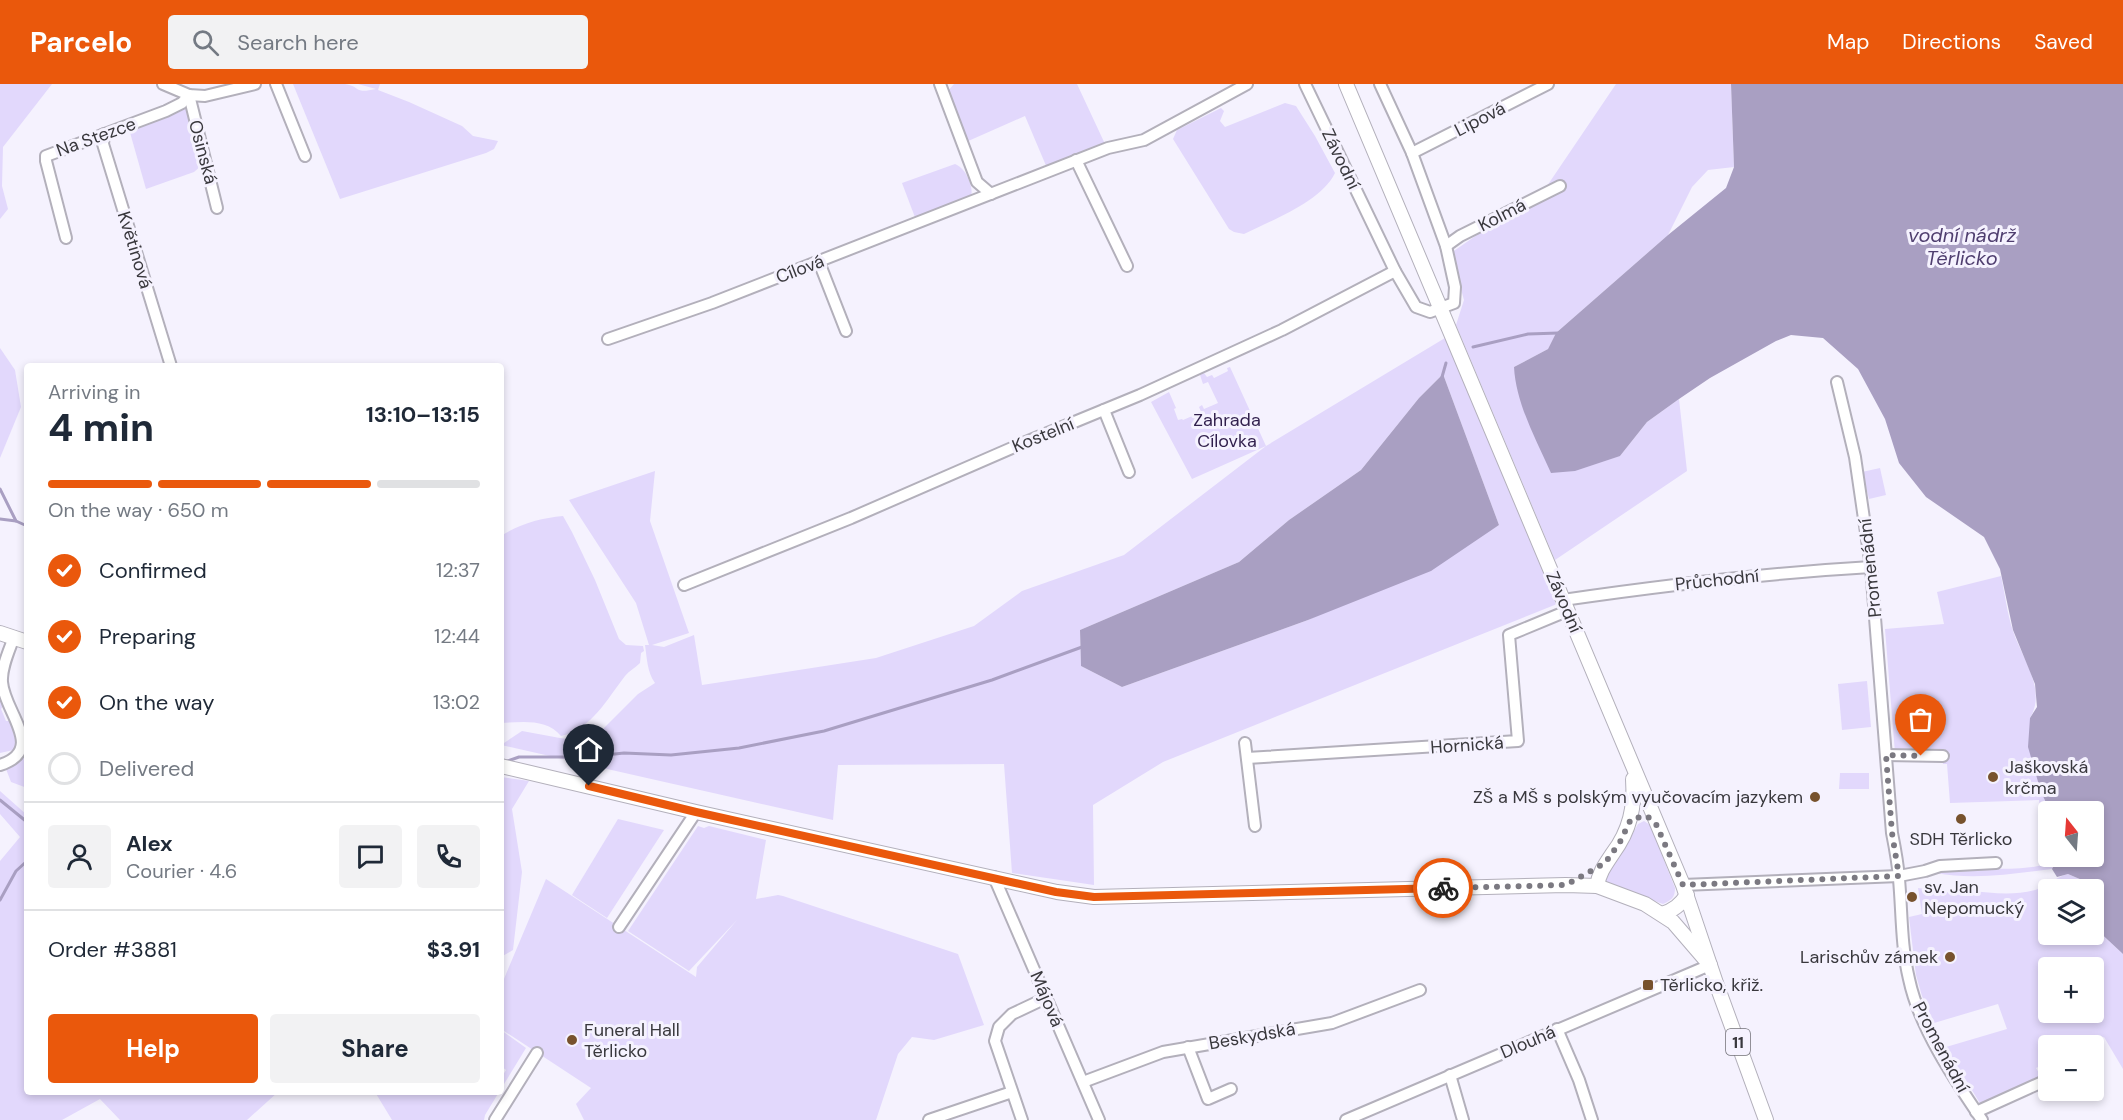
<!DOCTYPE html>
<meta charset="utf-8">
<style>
body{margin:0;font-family:"DM Sans",sans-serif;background:#f2f2f3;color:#1f2937;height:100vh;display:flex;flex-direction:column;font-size:22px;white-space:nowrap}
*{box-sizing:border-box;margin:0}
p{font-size:20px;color:#747a83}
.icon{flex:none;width:33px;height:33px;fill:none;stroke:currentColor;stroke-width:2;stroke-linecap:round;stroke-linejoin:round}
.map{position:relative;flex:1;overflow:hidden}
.panel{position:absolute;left:24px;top:279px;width:480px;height:732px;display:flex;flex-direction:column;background:#fff;border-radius:6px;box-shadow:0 3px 9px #0003}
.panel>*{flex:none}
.needle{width:39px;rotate:343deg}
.fabs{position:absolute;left:2038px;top:717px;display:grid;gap:12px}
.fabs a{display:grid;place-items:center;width:66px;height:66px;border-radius:6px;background:#fff;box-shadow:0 3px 9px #0003;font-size:30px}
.pin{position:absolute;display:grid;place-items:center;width:51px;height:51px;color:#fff;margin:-62px -26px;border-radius:50% 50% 50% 0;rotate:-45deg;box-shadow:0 0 6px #0007}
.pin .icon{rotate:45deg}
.courier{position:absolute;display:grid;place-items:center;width:60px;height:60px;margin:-30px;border:4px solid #ea580c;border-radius:50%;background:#fff;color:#222;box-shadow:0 2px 8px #0007}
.overview em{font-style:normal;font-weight:700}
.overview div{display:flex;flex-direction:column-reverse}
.overview{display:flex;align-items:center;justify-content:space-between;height:102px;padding:0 24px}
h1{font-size:39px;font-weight:700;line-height:45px}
.bar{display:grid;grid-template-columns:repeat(4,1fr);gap:9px 6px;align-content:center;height:72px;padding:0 24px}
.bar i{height:8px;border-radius:4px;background:#e0e1e3}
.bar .current{background:#ea580c}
.bar p{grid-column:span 4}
.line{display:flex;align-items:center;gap:15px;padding:0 24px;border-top:2px solid #e0e1e3}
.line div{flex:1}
.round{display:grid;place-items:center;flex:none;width:63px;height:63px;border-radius:6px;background:#f2f2f3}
ol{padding:0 24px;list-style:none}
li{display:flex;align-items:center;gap:18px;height:66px}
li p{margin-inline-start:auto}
li .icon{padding:6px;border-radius:50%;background:#ea580c;color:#fff;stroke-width:4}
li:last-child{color:#747a83}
li i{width:33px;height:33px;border:3px solid #e0e1e3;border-radius:50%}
.cta{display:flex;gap:12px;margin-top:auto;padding:12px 24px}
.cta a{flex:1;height:69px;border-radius:6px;background:#ea580c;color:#fff;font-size:24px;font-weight:700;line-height:69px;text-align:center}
.cta a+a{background:#f2f2f3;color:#1f2937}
header{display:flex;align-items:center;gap:36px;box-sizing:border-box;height:84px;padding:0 30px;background:#ea580c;color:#fff}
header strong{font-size:28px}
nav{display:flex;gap:33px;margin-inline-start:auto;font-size:21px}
.search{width:420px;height:54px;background:#f2f2f3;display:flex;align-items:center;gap:15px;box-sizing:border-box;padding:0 21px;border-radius:6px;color:#747a83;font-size:22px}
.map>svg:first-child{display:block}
.green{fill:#e2d8fc;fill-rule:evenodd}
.water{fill:#a99fc2}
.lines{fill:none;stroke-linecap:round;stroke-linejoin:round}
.stream{stroke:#a99fc2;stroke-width:3}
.minor-casing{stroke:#b3b0bb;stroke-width:14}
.major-casing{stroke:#b3b0bb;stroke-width:16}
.minor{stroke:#fff;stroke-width:10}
.major{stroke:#fff;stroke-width:14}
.done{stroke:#7b7981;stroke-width:6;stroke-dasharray:0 10.8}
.route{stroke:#ea580c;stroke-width:8}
.poi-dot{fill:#77522d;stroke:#f5f2fe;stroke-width:2}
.labels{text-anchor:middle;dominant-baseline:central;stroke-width:6;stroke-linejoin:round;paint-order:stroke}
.shield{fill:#f5f2fe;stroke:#717077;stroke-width:1.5}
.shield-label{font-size:16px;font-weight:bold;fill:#39383d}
.street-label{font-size:18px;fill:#39383d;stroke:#f5f2fe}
.park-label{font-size:18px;fill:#301f4c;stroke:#f5f2fe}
.poi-label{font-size:18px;fill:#39383d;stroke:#f5f2fe;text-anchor:start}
.water-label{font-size:20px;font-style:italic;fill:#4f3e6f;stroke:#f5f2fe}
</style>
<header>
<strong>Parcelo</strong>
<div class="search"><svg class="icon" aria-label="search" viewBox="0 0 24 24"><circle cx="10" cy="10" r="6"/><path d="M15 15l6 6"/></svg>Search here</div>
<nav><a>Map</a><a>Directions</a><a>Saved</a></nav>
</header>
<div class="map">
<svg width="2123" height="1036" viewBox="0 0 2123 1036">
<rect width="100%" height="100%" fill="#f5f2fe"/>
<g class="green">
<polygon points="0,0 52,0 3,63 2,102 8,125 0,135"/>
<path d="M293 0C310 0 329 0 345 0 362 3 353 10 376 5L358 0H380L378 6 409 18 462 42 473 52 498 57 494 65 486 69 340 115Z"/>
<polygon points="954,0 1077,0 1105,60 1047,84 1025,32 966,58 946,9"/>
<polygon points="1616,0 1731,0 1734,83 1708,86 1692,103 1668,151 1556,249 1548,265 1514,283 1620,372 1647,338 1679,315 1687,387 1555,476 1456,241 1464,216 1451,169 1547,102"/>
<path d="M1285 19 1296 22 1315 52 1335 89C1321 118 1272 136 1244 150L1234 148 1229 145 1173 55 1177 46 1221 24 1224 27 1220 37 1225 43Z"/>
<polygon points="186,24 202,81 194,88 146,105 129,45"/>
<path d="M955 80C966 84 974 103 971 114L916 136 902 99Z"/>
<path d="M1445 254 1557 520 1163 678 1093 721 1094 801 1012 789 1004 680 838 681 833 736 501 661 522 647 560 654 590 658 638 610 655 599C647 588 647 574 645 561H649L636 519 569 416 655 387 650 437 689 549 652 561 664 563 694 551 702 601 876 574 974 542 1022 507 1124 471 1266 362 1192 395 1151 318 1169 308 1176 324 1174 325 1178 336 1182 335 1183 336 1197 330 1198 332 1202 330 1199 323 1202 321 1204 325 1218 319 1208 298 1203 300 1200 291 1204 289 1207 293 1212 291 1214 294 1228 287 1227 284 1230 283 1266 362ZM1443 290 1499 441 1476 455 1308 536 1122 603 1081 582 1080 546 1239 478 1289 436 1361 386 1419 314Z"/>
<polygon points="0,264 15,286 21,323 0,374"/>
<polygon points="1880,384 1886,411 1869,415 1862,388"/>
<path d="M563 432 572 448 595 496 619 555 626 561 643 562 644 567 641 569 640 579C635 584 629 587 625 592 607 615 592 645 561 652 547 634 521 638 501 639V452C519 440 541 434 563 432Z"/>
<path d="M2001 492C2005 510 2007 529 2013 547 2022 574 2047 606 2030 634L2041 708 2050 727 2049 733H2040L2039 716 1950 719 1947 680H1943L1941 669H1895L1885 545 1944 540 1937 508Z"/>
<polygon points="1867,597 1871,643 1842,646 1838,600"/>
<polygon points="0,606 4,620 1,625 6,637 10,637 18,665 0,669"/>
<polygon points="27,669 27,704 11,698 6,685 21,676"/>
<polygon points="1840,689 1869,689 1869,705 1839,705"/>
<polygon points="501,693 529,697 512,725 522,788 513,866 501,873"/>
<polygon points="0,707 27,731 27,1008 278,1008 247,1036 120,1036 100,1015 62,1036 0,1036 0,777 20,753 0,730"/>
<polygon points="618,735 664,746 607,834 572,811"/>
<path d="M1644 737 1650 741 1675 804C1675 813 1672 816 1663 820L1604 799 1606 787 1623 767 1638 740Z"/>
<polygon points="698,742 704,744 709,742 766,756 756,815 778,811 783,812 958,870 984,941 934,956 912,953 898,970 876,1036 584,1036 576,1020 591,1004 501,945 501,902 546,795 696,893 697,883 737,836 689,887 628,847"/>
<path d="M2054 774H2057L2052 785C2014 790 1973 796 1936 789 1962 779 2040 793 2054 774Z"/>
<path d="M2068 790 2082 796 2085 805 2049 806V850H2094V843L2123 870V985L2104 953 2084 961 2049 962V978L2036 984 2042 994 1981 1021 1946 963 2007 945 1998 920 1934 939 1922 912 1916 891 1909 833 1922 830 1918 804 1968 811 1970 807C1993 809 2016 812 2038 805 2049 801 2056 793 2068 790ZM2049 884H2094V928H2049Z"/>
<polygon points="501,946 526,964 501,1005 501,994 506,986 501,982"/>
<polygon points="375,1008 499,1008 485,1031 484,1036 392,1036"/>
</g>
<g class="water">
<path d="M1731 0H2123V870L2094 843V806L2085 805 2082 796 2068 790 2057 793 2052 785 2058 773 2094 772V728L2050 727 2041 708 2028 663 2030 634 2037 623 2035 600 2013 546 2000 485 1984 453 1926 413 1899 379 1885 335 1858 285 1823 254 1791 251 1776 257 1710 294 1679 315 1647 338 1620 372 1575 387 1551 389C1536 355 1516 320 1514 283L1548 265 1556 249 1668 151 1726 104 1734 83Z"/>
<polygon points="1443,290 1499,441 1431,487 1308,536 1122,603 1081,582 1080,546 1239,478 1289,436 1361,386 1419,314"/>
</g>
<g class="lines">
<g class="stream">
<polyline points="1473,263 1528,250 1559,249"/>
<polyline points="1442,293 1446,279"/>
<polyline points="0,405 16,437 27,442"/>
<polyline points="0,435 16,437"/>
<polyline points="505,678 519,673 587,673 624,669 671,671 739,664 824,647 992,596 1082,563"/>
<polyline points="0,716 27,738"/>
<polyline points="0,816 16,787 27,777"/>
</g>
<g class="minor-casing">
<g id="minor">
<polyline points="163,0 189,11 205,12 255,0"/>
<polyline points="276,0 305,72"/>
<polyline points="940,0 977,98 991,110"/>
<polyline points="1305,0 1395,187 1416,223 1430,228 1454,219 1455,203 1446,162 1412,69 1380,0"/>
<polyline points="189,11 217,124"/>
<polyline points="104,50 103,60 171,282"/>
<polyline points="1412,69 1548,0"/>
<polyline points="1076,76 1127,182"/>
<polyline points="66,154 46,77 46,72 166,27 182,19 189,11"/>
<polyline points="1446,162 1460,152 1560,102"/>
<polyline points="819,178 846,247"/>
<polyline points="608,255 712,219 1108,64 1144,56 1247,0"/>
<path d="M1837 298 1855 373 1871 483 1892 749C1895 764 1898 780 1899 795 1902 828 1901 862 1909 895 1919 943 1954 995 1982 1036"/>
<polyline points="1104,326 1129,388"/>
<polyline points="684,501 851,434 1021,360 1140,311 1282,246 1395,187"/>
<path d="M1563 516C1666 501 1768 489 1871 483"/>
<polyline points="1245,659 1255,742"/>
<polyline points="1886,671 1943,672"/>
<polyline points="1247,674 1518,657 1509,551 1567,527"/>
<path d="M0 681C47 666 4 628 2 598 1 584 9 567 14 553"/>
<polyline points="994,793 1099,1036"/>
<polyline points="1683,801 1899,792 1925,787 1940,782 1996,779"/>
<polyline points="619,843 696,728"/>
<polyline points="1557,945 1579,996 1592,1036"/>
<polyline points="1188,963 1208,1015 1231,1005"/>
<polyline points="1450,991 1463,1036"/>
<polyline points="1083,998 1163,968 1332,939 1420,906"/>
<polyline points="1976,1028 2049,995"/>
<polyline points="495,1036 537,969"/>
<polyline points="929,1036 1012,1008"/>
<polyline points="1022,1036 995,957 999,943 1012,930 1046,914"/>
<polyline points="1346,1036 1710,881"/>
</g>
</g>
<g class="major-casing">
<g id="major">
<polyline points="1346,0 1683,801 1716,899 1766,1036"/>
<polyline points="0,549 27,558"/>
<polyline points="501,682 696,728 1057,808 1094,813 1566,801 1597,802 1645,820 1673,838 1710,881"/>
<path d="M1597 802C1599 789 1605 781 1613 769 1630 746 1635 723 1633 695"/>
<path d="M1662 830C1674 826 1680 821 1687 811"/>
</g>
</g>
<use href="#minor" class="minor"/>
<use href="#major" class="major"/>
</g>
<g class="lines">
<polyline class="done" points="1443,804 1566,801 1605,779 1620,758 1631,735 1647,732 1656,740 1683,801 1899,792 1892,749 1886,671 1921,672"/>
<polyline class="route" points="589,702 696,728 1056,808 1094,813 1443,804"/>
</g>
<g class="poi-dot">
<circle cx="1993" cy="693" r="6"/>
<circle cx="1815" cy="713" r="6"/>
<circle cx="1961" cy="735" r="6"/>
<circle cx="1912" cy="813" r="6"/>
<circle cx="1950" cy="873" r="6"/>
<rect x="1642" y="895" width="12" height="12" rx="3"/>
<circle cx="572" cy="956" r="6"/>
</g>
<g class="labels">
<rect class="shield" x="1726" y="945" width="24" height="26" rx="4.5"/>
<g class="shield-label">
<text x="1738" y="958">11</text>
</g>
<g class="street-label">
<text transform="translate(1480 35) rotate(-27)">Lipová</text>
<text transform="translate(96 53) rotate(-20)">Na Stezce</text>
<text transform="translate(203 68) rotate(75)">Osinská</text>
<text transform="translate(1341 75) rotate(64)">Závodní</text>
<text transform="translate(1502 131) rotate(-27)">Kolmá</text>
<text transform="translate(135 166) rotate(73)">Květinová</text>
<text transform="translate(800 185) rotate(-21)">Cílová</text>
<text transform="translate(1043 351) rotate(-22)">Kostelní</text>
<text transform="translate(1870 484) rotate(-96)">Promenádní</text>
<text transform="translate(1717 496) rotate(-6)">Průchodní</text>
<text transform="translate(1564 518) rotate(67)">Závodní</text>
<text transform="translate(1467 661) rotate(-4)">Hornická</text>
<text transform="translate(1047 915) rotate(67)">Májová</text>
<text transform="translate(1252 952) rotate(-10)">Beskydská</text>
<text transform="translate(1528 958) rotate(-23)">Dlouhá</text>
<text transform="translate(1941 963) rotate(62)">Promenádní</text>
</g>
<g class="park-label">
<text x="1227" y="336">Zahrada<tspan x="1227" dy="21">Cílovka</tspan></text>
</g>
<g class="poi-label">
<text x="2005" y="683">Jaškovská<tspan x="2005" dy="21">krčma</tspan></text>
<text x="1803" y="713" text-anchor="end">ZŠ a MŠ s polským vyučovacím jazykem</text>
<text x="1961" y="755" text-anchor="middle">SDH Těrlicko</text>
<text x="1924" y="803">sv. Jan<tspan x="1924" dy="21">Nepomucký</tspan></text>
<text x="1938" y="873" text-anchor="end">Larischův zámek</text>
<text x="1660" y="901">Těrlicko, křiž.</text>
<text x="584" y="946">Funeral Hall<tspan x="584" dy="21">Těrlicko</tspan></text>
</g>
<g class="water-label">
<text x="1962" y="151">vodní nádrž<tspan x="1962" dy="23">Těrlicko</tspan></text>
</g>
</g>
</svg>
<div class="fabs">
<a><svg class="needle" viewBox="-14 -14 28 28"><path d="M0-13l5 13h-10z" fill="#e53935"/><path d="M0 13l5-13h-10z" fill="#747a83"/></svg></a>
<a><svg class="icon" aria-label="layers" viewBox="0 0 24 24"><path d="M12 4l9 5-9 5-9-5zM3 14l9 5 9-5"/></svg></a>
<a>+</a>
<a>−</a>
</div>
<div class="pin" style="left:1921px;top:672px;background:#ea580c"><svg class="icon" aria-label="bag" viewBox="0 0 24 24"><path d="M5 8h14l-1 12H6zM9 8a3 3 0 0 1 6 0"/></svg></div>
<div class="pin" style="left:589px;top:702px;background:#1f2937"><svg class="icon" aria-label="home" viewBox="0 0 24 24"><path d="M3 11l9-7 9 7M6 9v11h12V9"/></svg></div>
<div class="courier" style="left:1443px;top:804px"><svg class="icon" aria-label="bike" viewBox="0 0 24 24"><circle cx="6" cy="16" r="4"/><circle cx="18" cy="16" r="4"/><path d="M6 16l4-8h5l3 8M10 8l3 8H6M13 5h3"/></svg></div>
<section class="panel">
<div class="overview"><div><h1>4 min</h1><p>Arriving in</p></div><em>13:10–13:15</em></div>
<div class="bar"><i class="current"></i><i class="current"></i><i class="current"></i><i></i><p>On the way · 650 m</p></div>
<ol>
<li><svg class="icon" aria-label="check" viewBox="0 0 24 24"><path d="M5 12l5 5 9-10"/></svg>Confirmed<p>12:37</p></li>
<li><svg class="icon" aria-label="check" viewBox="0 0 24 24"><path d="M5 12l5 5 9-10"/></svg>Preparing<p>12:44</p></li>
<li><svg class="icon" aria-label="check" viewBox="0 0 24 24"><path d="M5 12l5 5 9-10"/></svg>On the way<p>13:02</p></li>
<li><i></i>Delivered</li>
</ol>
<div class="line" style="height:108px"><a class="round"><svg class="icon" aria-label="person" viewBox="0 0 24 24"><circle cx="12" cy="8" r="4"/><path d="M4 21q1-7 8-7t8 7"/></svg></a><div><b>Alex</b><p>Courier · 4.6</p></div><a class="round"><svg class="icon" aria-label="chat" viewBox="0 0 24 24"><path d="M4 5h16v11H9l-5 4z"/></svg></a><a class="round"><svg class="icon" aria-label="phone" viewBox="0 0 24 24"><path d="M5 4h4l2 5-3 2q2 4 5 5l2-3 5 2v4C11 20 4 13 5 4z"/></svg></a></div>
<div class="line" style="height:78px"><div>Order #3881</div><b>$3.91</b></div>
<div class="cta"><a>Help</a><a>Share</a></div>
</section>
</div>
